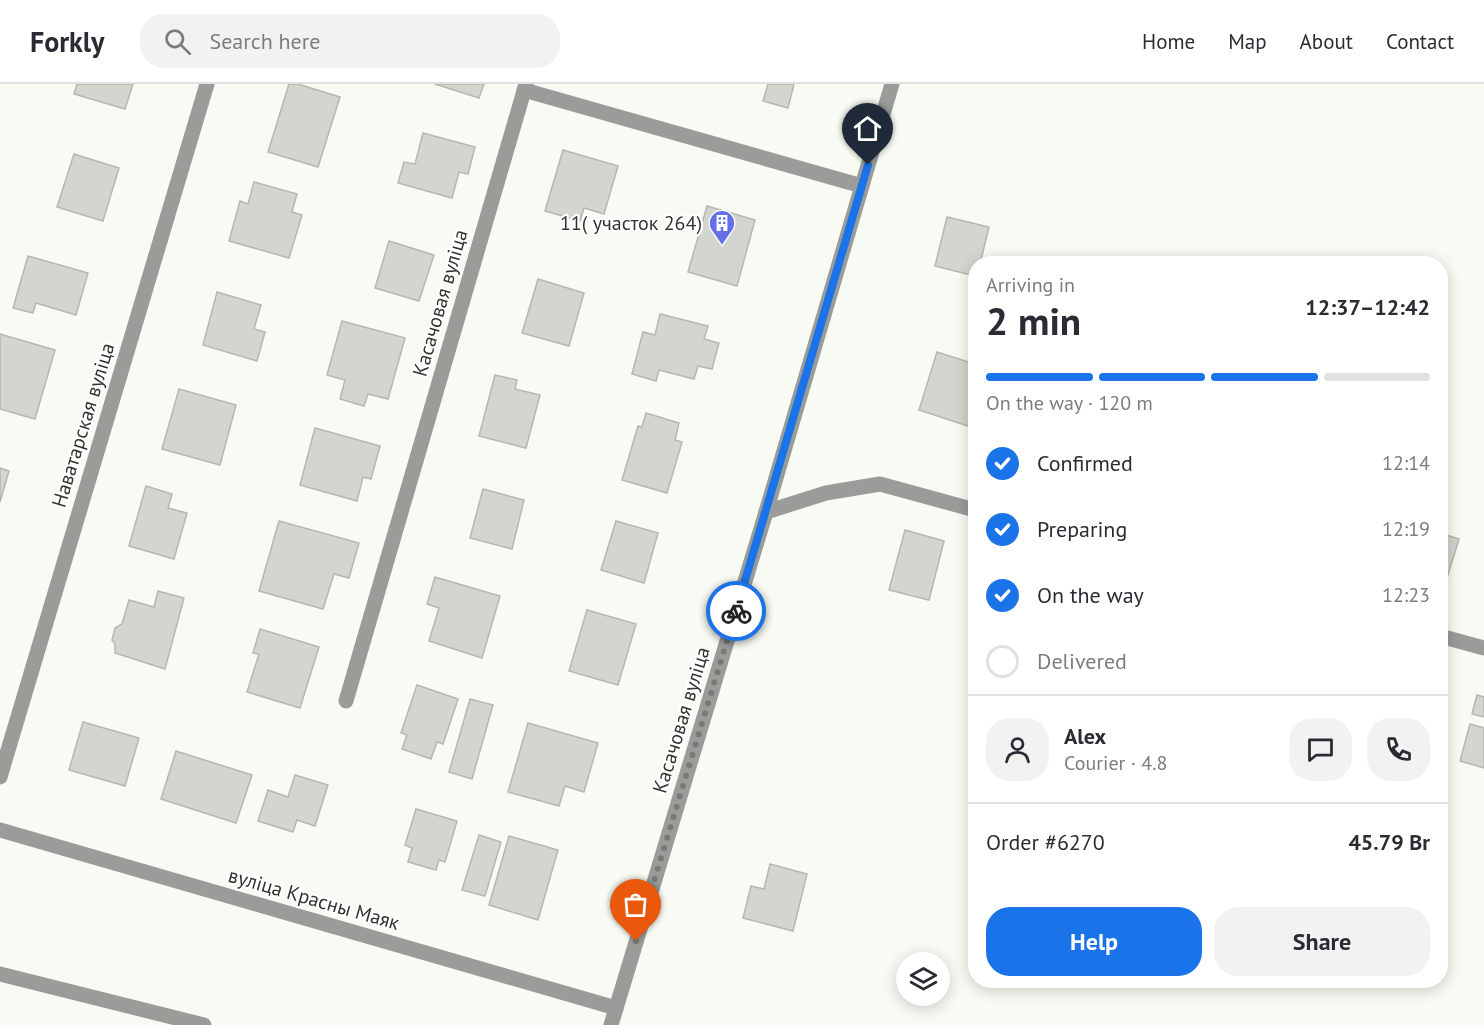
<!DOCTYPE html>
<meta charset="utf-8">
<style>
body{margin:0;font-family:"PT Sans",sans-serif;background:#f2f2f3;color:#2b2b33;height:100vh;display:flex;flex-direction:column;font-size:22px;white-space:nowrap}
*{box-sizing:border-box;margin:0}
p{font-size:20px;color:#7c7c81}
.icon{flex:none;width:33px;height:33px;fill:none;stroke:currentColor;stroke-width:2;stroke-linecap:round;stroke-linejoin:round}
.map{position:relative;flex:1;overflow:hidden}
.sheet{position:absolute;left:968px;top:172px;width:480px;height:732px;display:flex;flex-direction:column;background:#fff;border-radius:24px;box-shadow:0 3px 15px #0003}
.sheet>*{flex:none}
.controls{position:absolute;left:896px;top:868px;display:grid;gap:12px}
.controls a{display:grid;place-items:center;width:54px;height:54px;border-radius:50%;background:#fff;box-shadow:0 3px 15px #0003;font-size:30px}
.pin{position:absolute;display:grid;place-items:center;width:51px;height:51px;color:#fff;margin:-62px -26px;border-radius:50% 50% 50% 0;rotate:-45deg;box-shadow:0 0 6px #0007}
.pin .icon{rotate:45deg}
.courier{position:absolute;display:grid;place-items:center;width:60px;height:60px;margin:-30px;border:4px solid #1a73e8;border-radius:50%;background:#fff;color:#222;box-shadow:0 2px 8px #0007}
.overview em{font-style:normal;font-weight:800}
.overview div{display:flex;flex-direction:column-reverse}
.overview{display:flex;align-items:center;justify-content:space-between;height:102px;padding:0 18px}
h1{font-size:39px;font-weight:800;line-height:45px}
.bar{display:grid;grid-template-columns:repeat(4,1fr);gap:9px 6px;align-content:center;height:72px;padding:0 18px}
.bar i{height:8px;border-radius:4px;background:#e1e1e2}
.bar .active{background:#1a73e8}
.bar p{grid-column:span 4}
.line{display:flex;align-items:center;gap:15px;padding:0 18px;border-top:2px solid #e1e1e2}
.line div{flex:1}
.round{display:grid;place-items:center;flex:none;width:63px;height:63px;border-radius:24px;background:#f2f2f3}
ol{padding:0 18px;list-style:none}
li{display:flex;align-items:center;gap:18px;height:66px}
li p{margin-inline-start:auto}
li .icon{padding:6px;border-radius:50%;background:#1a73e8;color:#fff;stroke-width:4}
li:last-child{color:#7c7c81}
li i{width:33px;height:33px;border:3px solid #e1e1e2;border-radius:50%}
.primary-button{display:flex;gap:12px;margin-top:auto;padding:12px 18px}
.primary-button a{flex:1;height:69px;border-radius:24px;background:#1a73e8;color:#fff;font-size:24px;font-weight:800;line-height:69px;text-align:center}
.primary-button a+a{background:#f2f2f3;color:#2b2b33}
header{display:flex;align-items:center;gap:36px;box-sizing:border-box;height:84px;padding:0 30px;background:#fff;border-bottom:2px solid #e1e1e2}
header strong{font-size:28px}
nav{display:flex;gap:33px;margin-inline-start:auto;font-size:21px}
.search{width:420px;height:54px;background:#f2f2f3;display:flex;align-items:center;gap:15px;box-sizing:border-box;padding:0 21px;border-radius:24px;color:#7c7c81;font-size:22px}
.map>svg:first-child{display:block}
.building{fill:#d3d6cf;stroke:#b4b8b0;stroke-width:1.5}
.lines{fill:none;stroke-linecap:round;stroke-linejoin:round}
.minor{stroke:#9a9c99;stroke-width:15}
.done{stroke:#777a75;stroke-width:6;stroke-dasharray:0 10.8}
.route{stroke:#1a73e8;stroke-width:8}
.labels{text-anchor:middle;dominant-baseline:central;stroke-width:4.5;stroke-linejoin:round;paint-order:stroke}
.poi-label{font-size:20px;fill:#323431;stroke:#fff;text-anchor:end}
.street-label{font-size:20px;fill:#323431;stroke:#fff}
</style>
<header>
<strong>Forkly</strong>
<div class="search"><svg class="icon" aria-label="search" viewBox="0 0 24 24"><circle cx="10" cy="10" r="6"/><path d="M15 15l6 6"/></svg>Search here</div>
<nav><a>Home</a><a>Map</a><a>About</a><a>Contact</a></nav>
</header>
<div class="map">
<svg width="1484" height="941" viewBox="0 0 1484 941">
<rect width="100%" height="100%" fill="#f7fbf3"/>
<g class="building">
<polygon points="77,0 133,0 125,25 74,10"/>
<polygon points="289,0 298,0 340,13 318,83 268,68"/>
<polygon points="435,0 484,0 479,14"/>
<polygon points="768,0 794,0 788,24 763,17"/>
<polygon points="423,49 475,63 468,90 459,88 452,114 398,99 404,78 415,80"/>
<polygon points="563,66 618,82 604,130 584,124 580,137 545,127"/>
<polygon points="74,70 119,84 103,137 57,123"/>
<polygon points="254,98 297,110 292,128 302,131 289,174 229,157 240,117 248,120"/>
<polygon points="707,122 755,136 737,202 688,188"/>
<polygon points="947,133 989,143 980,180 975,180 975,192 935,182"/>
<polygon points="389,157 434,171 419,217 375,204"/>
<polygon points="28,172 88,189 76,231 36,219 33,229 13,224"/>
<polygon points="538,195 584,209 569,262 522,249"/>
<polygon points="217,208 261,221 254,245 265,248 257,277 203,261"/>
<polygon points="660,230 708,242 704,255 719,259 712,285 698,282 694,295 659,286 656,297 632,290 643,248 655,251"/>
<polygon points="342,237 405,254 388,315 368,310 364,322 340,315 345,296 327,291"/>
<polygon points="0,250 55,266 35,335 0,325"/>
<polygon points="937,268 975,280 975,319 968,342 919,326"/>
<polygon points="495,291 517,296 515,305 540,311 526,364 479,352"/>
<polygon points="179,305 236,321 220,381 162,365"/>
<polygon points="646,329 679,339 675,356 682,358 667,409 622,396 638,342 642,343"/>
<polygon points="315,344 380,362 371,395 363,393 357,417 300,401"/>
<polygon points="0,384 9,387 0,418"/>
<polygon points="146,402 172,410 168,424 187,429 174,475 129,462"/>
<polygon points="483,405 524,416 512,465 470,454"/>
<polygon points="279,437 359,459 349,494 334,490 323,525 259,507"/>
<polygon points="616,437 658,449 644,499 601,486"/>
<polygon points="905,446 944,457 929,516 889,506"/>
<polygon points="1440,449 1459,455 1443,507 1440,506"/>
<polygon points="435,493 500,512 482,574 429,557 439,524 427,520"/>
<polygon points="158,507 184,514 165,585 115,569 115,560 112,556 115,544 122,540 129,516 154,523"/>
<polygon points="587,526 636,540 618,601 569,587"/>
<polygon points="260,545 319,563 300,624 247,608 259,570 253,569"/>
<polygon points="417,601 458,615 443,660 437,658 431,675 402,665 407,651 401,649"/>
<polygon points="1477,611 1484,613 1484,633 1472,630"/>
<polygon points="470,615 493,621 472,695 449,688"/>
<polygon points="83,638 139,654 125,702 69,686"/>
<polygon points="528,639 598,659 584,708 565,702 559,722 508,708"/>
<polygon points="1470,640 1484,644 1484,684 1460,677"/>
<polygon points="176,667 252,691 236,739 161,715"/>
<polygon points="295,691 328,701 315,742 297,736 293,748 258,737 268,706 288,713"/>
<polygon points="416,725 457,737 445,778 439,776 436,786 408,778 412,764 405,761"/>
<polygon points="479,751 501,758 485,812 462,806"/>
<polygon points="509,752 558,766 538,836 489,821"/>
<polygon points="770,780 807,790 793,847 743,834 751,802 764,805"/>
</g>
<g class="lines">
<g class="minor">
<polyline points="524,6 862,102"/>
<polyline points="766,428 826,409 880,400 975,426"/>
<polyline points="1440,552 1484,564"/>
<polyline points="346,617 526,0"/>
<polyline points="0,693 207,0"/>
<polyline points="0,746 616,924"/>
<polyline points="0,890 204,941"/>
<polyline points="611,941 766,428 892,0"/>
</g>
</g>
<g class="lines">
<polyline class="done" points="636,857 736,527"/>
<polyline class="route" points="736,527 868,81"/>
</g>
<defs>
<g id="building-pin" transform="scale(1.35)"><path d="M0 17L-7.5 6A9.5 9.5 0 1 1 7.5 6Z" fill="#676fe8" stroke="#fff"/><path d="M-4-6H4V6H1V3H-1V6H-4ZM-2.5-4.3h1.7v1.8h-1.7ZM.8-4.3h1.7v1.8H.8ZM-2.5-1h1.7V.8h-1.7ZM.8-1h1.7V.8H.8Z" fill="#fff"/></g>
</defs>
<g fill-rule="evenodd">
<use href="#building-pin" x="722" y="139"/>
</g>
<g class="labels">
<g class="poi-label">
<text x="702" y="139">11( участок 264)</text>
</g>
<g class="street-label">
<text transform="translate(440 219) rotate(-74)">Касачовая вуліца</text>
<text transform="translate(83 341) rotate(-73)">Наватарская вуліца</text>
<text transform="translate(681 636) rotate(-73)">Касачовая вуліца</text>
<text transform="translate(314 815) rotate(16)">вуліца Красны Маяк</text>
</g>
</g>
</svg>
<div class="controls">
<a><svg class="icon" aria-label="layers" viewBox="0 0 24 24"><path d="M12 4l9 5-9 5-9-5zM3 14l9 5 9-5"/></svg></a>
</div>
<div class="pin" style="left:636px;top:857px;background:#ea580c"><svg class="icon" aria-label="bag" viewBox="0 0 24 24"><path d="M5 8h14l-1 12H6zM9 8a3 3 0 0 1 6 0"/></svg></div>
<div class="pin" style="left:868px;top:81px;background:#1f2937"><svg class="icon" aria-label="home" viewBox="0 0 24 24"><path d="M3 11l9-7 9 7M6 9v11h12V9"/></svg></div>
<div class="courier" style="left:736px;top:527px"><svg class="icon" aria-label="bike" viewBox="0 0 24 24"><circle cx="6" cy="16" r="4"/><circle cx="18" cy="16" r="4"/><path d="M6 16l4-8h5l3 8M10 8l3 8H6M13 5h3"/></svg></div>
<section class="sheet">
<div class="overview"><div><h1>2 min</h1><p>Arriving in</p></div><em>12:37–12:42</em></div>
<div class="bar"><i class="active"></i><i class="active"></i><i class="active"></i><i></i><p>On the way · 120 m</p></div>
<ol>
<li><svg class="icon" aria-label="check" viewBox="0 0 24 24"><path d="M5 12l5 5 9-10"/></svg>Confirmed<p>12:14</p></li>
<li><svg class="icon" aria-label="check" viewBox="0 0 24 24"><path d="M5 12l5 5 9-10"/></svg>Preparing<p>12:19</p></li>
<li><svg class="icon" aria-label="check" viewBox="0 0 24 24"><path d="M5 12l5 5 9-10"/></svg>On the way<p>12:23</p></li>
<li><i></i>Delivered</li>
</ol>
<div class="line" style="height:108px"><a class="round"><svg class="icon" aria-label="person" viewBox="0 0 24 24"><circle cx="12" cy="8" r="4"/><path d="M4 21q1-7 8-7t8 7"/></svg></a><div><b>Alex</b><p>Courier · 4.8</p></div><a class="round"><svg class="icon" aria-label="chat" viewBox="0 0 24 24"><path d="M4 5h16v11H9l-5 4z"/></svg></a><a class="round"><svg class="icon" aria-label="phone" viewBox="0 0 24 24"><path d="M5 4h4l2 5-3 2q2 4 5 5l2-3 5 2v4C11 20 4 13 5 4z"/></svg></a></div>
<div class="line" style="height:78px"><div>Order #6270</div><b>45.79 Br</b></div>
<div class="primary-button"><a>Help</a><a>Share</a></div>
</section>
</div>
